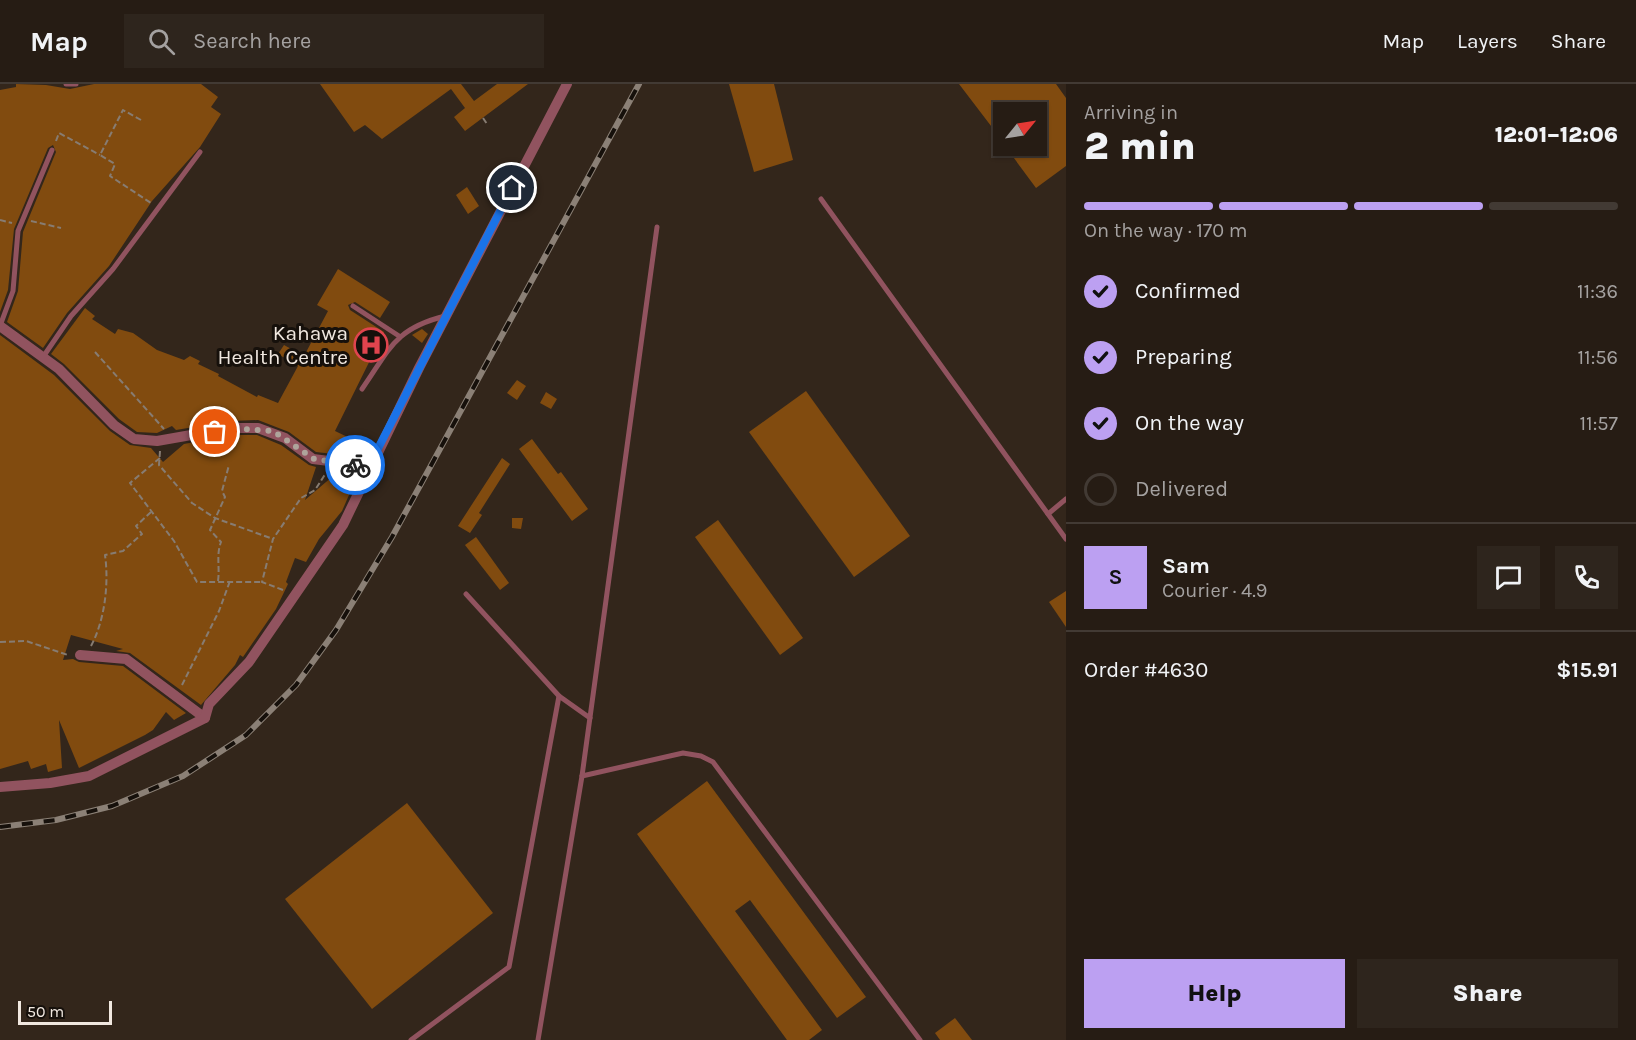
<!DOCTYPE html>
<meta charset="utf-8">
<style>
body{margin:0;font-family:Karla,sans-serif;background:#2e251d;color:#f1f3f6;height:100vh;display:flex;flex-direction:column;font-size:22px;white-space:nowrap}
*{box-sizing:border-box;margin:0}
p{font-size:20px;color:#a4a1a0}
.icon{flex:none;width:33px;height:33px;fill:none;stroke:currentColor;stroke-width:2;stroke-linecap:round;stroke-linejoin:round}
.map{position:relative;flex:1;overflow:hidden}
.drawer{display:flex;flex-direction:column;background:#261c14;width:570px}
.drawer>*{flex:none}
.needle{width:39px;rotate:60deg}
.fabs{position:absolute;left:993px;top:18px;display:grid;gap:12px}
.fabs a{display:grid;place-items:center;width:54px;height:54px;border-radius:0px;background:#261c14;box-shadow:0 2px 4px #0004,0 0 0 2px #423a34;font-size:30px}
.scale{position:absolute;left:18px;bottom:15px;width:94px;box-sizing:border-box;padding-left:6px;border:3px solid #f1e8e0;border-top:0;font-size:16px;line-height:21px;white-space:nowrap;color:#f1e8e0;-webkit-text-stroke:4px #16100b;paint-order:stroke}
.pin{position:absolute;display:grid;place-items:center;width:51px;height:51px;color:#fff;margin:-26px;border:3px solid #fff;border-radius:50%;box-shadow:0 2px 6px #0007}
.courier{position:absolute;display:grid;place-items:center;width:60px;height:60px;margin:-30px;border:4px solid #1a73e8;border-radius:50%;background:#fff;color:#222;box-shadow:0 2px 8px #0007}
.headline em{font-style:normal;font-weight:800}
.headline div{display:flex;flex-direction:column-reverse}
.headline{display:flex;align-items:center;justify-content:space-between;height:102px;padding:0 18px}
h1{font-size:39px;font-weight:800;line-height:45px}
.bar{display:grid;grid-template-columns:repeat(4,1fr);gap:9px 6px;align-content:center;height:72px;padding:0 18px}
.bar i{height:8px;border-radius:4px;background:#423a34}
.bar .current{background:#bca0f2}
.bar p{grid-column:span 4}
.line{display:flex;align-items:center;gap:15px;padding:0 18px;border-top:2px solid #423a34}
.line div{flex:1}
.round{display:grid;place-items:center;flex:none;width:63px;height:63px;border-radius:0px;background:#2e251d}
ol{padding:0 18px;list-style:none}
li{display:flex;align-items:center;gap:18px;height:66px}
li p{margin-inline-start:auto}
li .icon{padding:6px;border-radius:50%;background:#bca0f2;color:#111;stroke-width:4}
li:last-child{color:#a4a1a0}
li i{width:33px;height:33px;border:3px solid #423a34;border-radius:50%}
.button{display:flex;gap:12px;margin-top:auto;padding:12px 18px}
.button a{flex:1;height:69px;border-radius:0px;background:#bca0f2;color:#111;font-size:24px;font-weight:800;line-height:69px;text-align:center}
.button a+a{background:#2e251d;color:#f1f3f6}
header{display:flex;align-items:center;gap:36px;box-sizing:border-box;height:84px;padding:0 30px;background:#261c14;border-bottom:2px solid #423a34}
header strong{font-size:28px}
nav{display:flex;gap:33px;margin-inline-start:auto;font-size:21px}
.search{width:420px;height:54px;background:#2e251d;display:flex;align-items:center;gap:15px;box-sizing:border-box;padding:0 21px;border-radius:0px;color:#a4a1a0;font-size:22px}
main{display:flex;flex:1;min-height:0}
.map>svg:first-child{display:block}
.building{fill:#814b0f}
.lines{fill:none;stroke-linecap:round;stroke-linejoin:round}
.path{stroke:#877c72;stroke-width:2;stroke-dasharray:6 3;stroke-linecap:butt}
.lane{stroke:#91535f;stroke-width:5}
.street{stroke:#91535f;stroke-width:10}
.rail-casing{stroke:#8b8076;stroke-width:6}
.rail{stroke:#16100b;stroke-width:4;stroke-dasharray:11;stroke-linecap:butt}
.done{stroke:#aea49b;stroke-width:6;stroke-dasharray:0 10.8}
.route{stroke:#1a73e8;stroke-width:8}
.labels{text-anchor:middle;dominant-baseline:central;stroke-width:6;stroke-linejoin:round;paint-order:stroke}
.poi-label{font-size:21px;fill:#f1e8e0;stroke:#16100b;text-anchor:end}
</style>
<header>
<strong>Map</strong>
<div class="search"><svg class="icon" aria-label="search" viewBox="0 0 24 24"><circle cx="10" cy="10" r="6"/><path d="M15 15l6 6"/></svg>Search here</div>
<nav><a>Map</a><a>Layers</a><a>Share</a></nav>
</header>
<main>
<div class="map">
<svg width="1066" height="956" viewBox="0 0 1066 956">
<rect width="100%" height="100%" fill="#33261b"/>
<g class="building">
<polygon points="16,0 46,1 70,5 94,0 201,0 218,13 211,23 221,30 200,63 152,117 109,182 67,229 43,264 7,238 18,207 23,148 56,68 53,61 48,64 14,145 8,206 0,228 0,6 16,3"/>
<polygon points="320,0 461,0 474,17 497,0 528,0 465,47 454,33 465,24 451,5 382,55 365,41 354,48"/>
<polygon points="729,0 774,0 793,76 754,88"/>
<polygon points="959,0 1056,0 1066,14 1066,82 1036,104 1005,62 1036,62 1036,28 1004,28 1004,59"/>
<polygon points="467,103 479,122 468,130 456,111"/>
<polygon points="338,185 390,218 380,234 355,218 348,221 350,226 384,248 335,347 358,358 356,362 364,368 360,373 316,368 289,348 258,336 230,337 176,346 172,342 157,349 137,348 119,335 64,280 51,270 85,224 95,232 92,235 115,250 118,245 133,249 157,266 184,276 190,272 200,277 198,280 219,290 218,292 257,313 258,311 278,319 298,282 278,270 284,261 304,272 328,227 317,221"/>
<polygon points="422,245 428,250 422,259 412,251"/>
<polygon points="0,251 54,291 110,347 130,361 151,364 163,378 184,360 232,351 257,351 281,361 309,381 316,383 305,416 340,386 356,395 342,427 319,455 306,478 295,474 286,498 288,500 276,525 243,573 240,571 235,581 201,621 130,569 116,567 123,565 71,551 63,576 73,575 79,578 123,582 186,629 174,636 166,628 153,646 145,651 79,684 59,636 62,684 48,688 46,680 31,685 28,677 0,685"/>
<polygon points="517,296 526,302 517,316 507,309"/>
<polygon points="806,307 910,452 854,493 749,348"/>
<polygon points="546,308 557,315 551,325 540,319"/>
<polygon points="532,355 558,390 561,388 588,425 572,437 519,365"/>
<polygon points="502,374 510,380 479,429 482,431 470,449 458,442"/>
<polygon points="512,434 523,434 521,445 512,444"/>
<polygon points="718,436 803,554 780,571 695,453"/>
<polygon points="476,453 509,499 500,506 465,461"/>
<polygon points="1066,507 1066,543 1049,518"/>
<polygon points="707,697 866,913 837,934 750,816 735,827 822,946 809,956 787,956 637,750"/>
<polygon points="407,719 493,829 372,925 285,815"/>
<polygon points="955,934 972,956 940,956 935,949"/>
</g>
<g class="lines">
<g class="path">
<polyline points="483,34 487,40"/>
<polyline points="141,36 123,26 100,71 115,80 110,92 151,119"/>
<polyline points="56,57 59,49 100,71"/>
<polyline points="0,136 12,139"/>
<polyline points="31,137 61,144"/>
<polyline points="95,268 164,345"/>
<polyline points="160,367 159,381 192,419 215,434 273,455"/>
<polyline points="160,374 130,399 174,457 197,498 262,498"/>
<path d="M218 497C220 483 216 471 221 458L210 446 225 413 222 407 229 381"/>
<polyline points="283,506 262,498 273,455 301,414 315,406 326,389"/>
<polyline points="0,558 26,557 68,571"/>
<path d="M91 562C105 536 109 499 105 471L123 467 142 450 136 442 151 428"/>
<polyline points="182,601 219,527 230,497"/>
</g>
<g class="lane">
<polyline points="66,0 76,0"/>
<polyline points="821,115 1066,455"/>
<polyline points="353,222 399,252"/>
<polyline points="0,242 13,207 18,147 52,66"/>
<polyline points="43,273 71,232 113,185 200,68"/>
<path d="M362 305C390 265 394 245 445 232"/>
<polyline points="1048,430 1066,415"/>
<polyline points="466,510 559,612 590,634"/>
<polyline points="582,692 683,669 701,672 713,678 920,956"/>
<polyline points="411,956 509,883 559,612"/>
<polyline points="538,956 582,692 657,143"/>
</g>
<g class="street">
<polyline points="0,242 59,285 114,341 134,355 157,357 231,344 258,344 285,354 313,375 369,382"/>
<polyline points="80,571 126,575 205,634"/>
<polyline points="0,703 50,699 89,692 205,634 209,620 249,578 343,441 419,284 567,0"/>
</g>
<g class="rail-casing">
<polyline id="rail" points="0,743 56,736 112,722 183,692 246,651 296,601 336,546 392,453 639,0"/>
</g>
<use href="#rail" class="rail"/>
</g>
<g class="lines">
<polyline class="done" points="215,348 231,344 273,347 314,375 355,381"/>
<polyline class="route" points="355,381 369,382 512,104"/>
</g>
<defs>
<g id="hospital-ring" transform="scale(1.725)"><circle r="9.5" fill="#16100b" stroke="#e0444e" stroke-width="1.5"/><path d="M-5-5h3v3.5h4V-5h3V5h-3V1.5h-4V5h-3Z" fill="#e0444e"/></g>
</defs>
<g fill-rule="evenodd">
<use href="#hospital-ring" x="371" y="261"/>
</g>
<g class="labels">
<g class="poi-label">
<text x="348" y="249">Kahawa<tspan x="348" dy="24">Health Centre</tspan></text>
</g>
</g>
</svg>
<div class="fabs">
<a><svg class="needle" viewBox="-14 -14 28 28"><path d="M0-13l5 13h-10z" fill="#e53935"/><path d="M0 13l5-13h-10z" fill="#a4a1a0"/></svg></a>
</div>
<div class="scale">50 m</div>
<div class="pin" style="left:215px;top:348px;background:#ea580c"><svg class="icon" aria-label="bag" viewBox="0 0 24 24"><path d="M5 8h14l-1 12H6zM9 8a3 3 0 0 1 6 0"/></svg></div>
<div class="pin" style="left:512px;top:104px;background:#1f2937"><svg class="icon" aria-label="home" viewBox="0 0 24 24"><path d="M3 11l9-7 9 7M6 9v11h12V9"/></svg></div>
<div class="courier" style="left:355px;top:381px"><svg class="icon" aria-label="bike" viewBox="0 0 24 24"><circle cx="6" cy="16" r="4"/><circle cx="18" cy="16" r="4"/><path d="M6 16l4-8h5l3 8M10 8l3 8H6M13 5h3"/></svg></div>
</div>
<section class="drawer">
<div class="headline"><div><h1>2 min</h1><p>Arriving in</p></div><em>12:01–12:06</em></div>
<div class="bar"><i class="current"></i><i class="current"></i><i class="current"></i><i></i><p>On the way · 170 m</p></div>
<ol>
<li><svg class="icon" aria-label="check" viewBox="0 0 24 24"><path d="M5 12l5 5 9-10"/></svg>Confirmed<p>11:36</p></li>
<li><svg class="icon" aria-label="check" viewBox="0 0 24 24"><path d="M5 12l5 5 9-10"/></svg>Preparing<p>11:56</p></li>
<li><svg class="icon" aria-label="check" viewBox="0 0 24 24"><path d="M5 12l5 5 9-10"/></svg>On the way<p>11:57</p></li>
<li><i></i>Delivered</li>
</ol>
<div class="line" style="height:108px"><b class="round" style="background:#bca0f2;color:#111">S</b><div><b>Sam</b><p>Courier · 4.9</p></div><a class="round"><svg class="icon" aria-label="chat" viewBox="0 0 24 24"><path d="M4 5h16v11H9l-5 4z"/></svg></a><a class="round"><svg class="icon" aria-label="phone" viewBox="0 0 24 24"><path d="M5 4h4l2 5-3 2q2 4 5 5l2-3 5 2v4C11 20 4 13 5 4z"/></svg></a></div>
<div class="line" style="height:78px"><div>Order #4630</div><b>$15.91</b></div>
<div class="button"><a>Help</a><a>Share</a></div>
</section>
</main>
